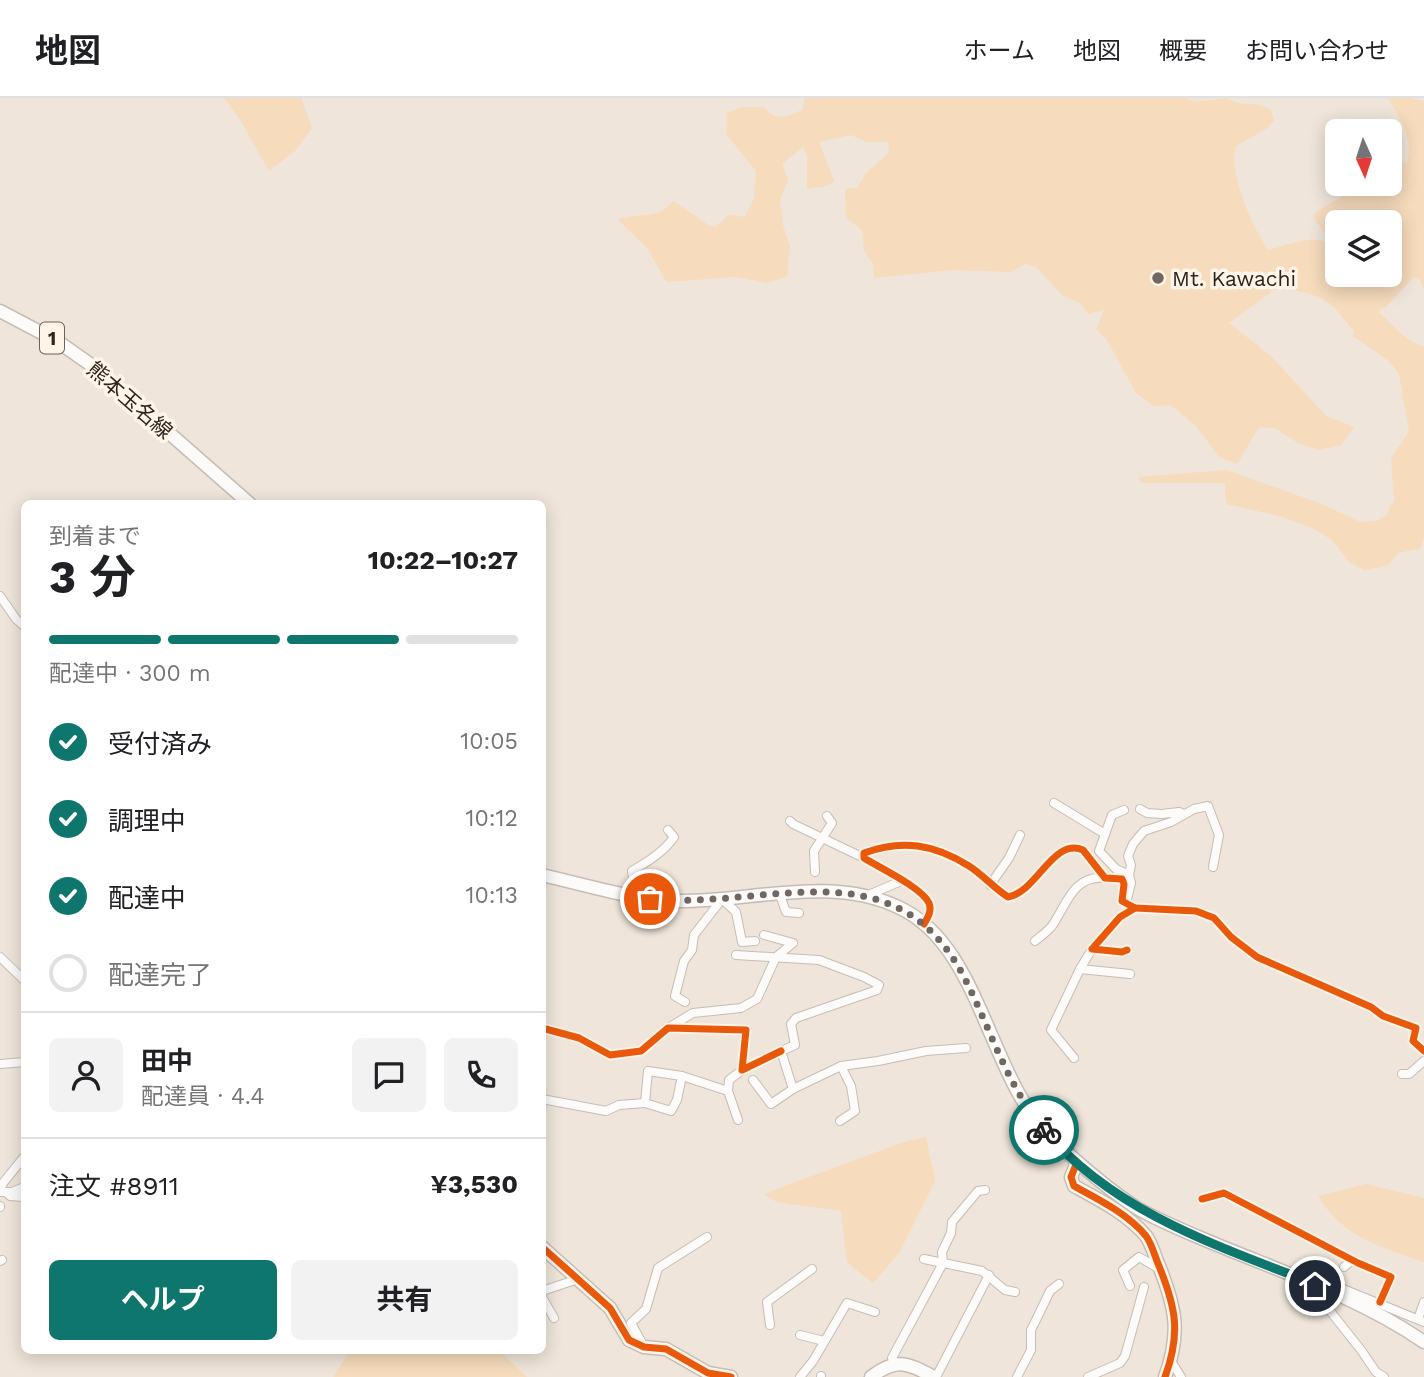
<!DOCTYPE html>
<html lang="ja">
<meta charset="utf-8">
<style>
body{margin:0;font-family:"Work Sans","Noto Sans JP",sans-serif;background:#f2f2f2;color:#202124;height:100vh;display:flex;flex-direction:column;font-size:26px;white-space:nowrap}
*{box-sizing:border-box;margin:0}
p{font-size:23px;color:#757577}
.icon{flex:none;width:38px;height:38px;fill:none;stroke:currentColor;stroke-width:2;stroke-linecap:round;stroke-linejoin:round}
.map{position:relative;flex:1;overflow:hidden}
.panel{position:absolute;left:21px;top:402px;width:525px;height:854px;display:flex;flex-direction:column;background:#fff;border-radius:10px;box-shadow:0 4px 18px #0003}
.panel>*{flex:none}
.needle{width:46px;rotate:177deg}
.buttons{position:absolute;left:1325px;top:21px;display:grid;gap:14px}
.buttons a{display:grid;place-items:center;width:77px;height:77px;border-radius:10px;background:#fff;box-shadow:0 4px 18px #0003;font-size:35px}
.pin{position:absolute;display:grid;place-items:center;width:60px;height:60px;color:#fff;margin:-30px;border:4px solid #fff;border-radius:50%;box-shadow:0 2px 7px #0007}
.courier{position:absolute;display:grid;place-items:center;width:70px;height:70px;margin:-35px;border:5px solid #0f766e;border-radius:50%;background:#fff;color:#222;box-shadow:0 2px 9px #0007}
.headline em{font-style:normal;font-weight:700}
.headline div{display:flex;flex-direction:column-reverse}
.headline{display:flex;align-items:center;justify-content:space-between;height:119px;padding:0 28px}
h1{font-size:46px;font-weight:700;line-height:52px}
.bar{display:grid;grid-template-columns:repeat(4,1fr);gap:10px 7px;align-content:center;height:84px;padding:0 28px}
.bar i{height:9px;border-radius:5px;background:#e0e0e0}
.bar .selected{background:#0f766e}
.bar p{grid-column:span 4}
.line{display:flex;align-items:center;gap:18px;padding:0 28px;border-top:2px solid #e0e0e0}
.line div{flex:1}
.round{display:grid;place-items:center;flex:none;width:74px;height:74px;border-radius:10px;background:#f2f2f2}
ol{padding:0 28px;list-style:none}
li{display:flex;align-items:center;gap:21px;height:77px}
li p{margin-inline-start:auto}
li .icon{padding:7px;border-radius:50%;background:#0f766e;color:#fff;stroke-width:4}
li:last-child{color:#757577}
li i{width:38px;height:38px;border:4px solid #e0e0e0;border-radius:50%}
.action{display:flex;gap:14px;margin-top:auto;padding:14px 28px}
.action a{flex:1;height:80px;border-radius:10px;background:#0f766e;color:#fff;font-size:28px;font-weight:700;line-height:80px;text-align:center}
.action a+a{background:#f2f2f2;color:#202124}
header{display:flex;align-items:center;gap:42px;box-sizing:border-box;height:98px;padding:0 35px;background:#fff;border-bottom:2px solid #e0e0e0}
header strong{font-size:33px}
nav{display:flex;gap:38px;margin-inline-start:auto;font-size:24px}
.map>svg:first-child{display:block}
.green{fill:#f6dbbc;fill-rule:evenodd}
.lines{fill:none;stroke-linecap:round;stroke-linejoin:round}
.street-casing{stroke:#c5bdb5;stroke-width:10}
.secondary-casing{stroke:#c5bdb5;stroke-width:15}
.primary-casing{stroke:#c5bdb5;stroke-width:15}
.street{stroke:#fdfbf9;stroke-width:8}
.secondary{stroke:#fdfbf9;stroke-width:12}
.primary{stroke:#fdfbf9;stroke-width:12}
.cycleway-casing{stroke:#fff4e8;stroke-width:11}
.cycleway{stroke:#e8590c;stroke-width:7}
.done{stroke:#706860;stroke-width:7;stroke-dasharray:0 12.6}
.route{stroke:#0f766e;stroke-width:9}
.poi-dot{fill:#706860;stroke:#fff4e8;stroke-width:2.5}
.labels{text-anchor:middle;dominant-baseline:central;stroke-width:7;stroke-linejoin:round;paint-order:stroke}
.shield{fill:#fff4e8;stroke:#6b635b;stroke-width:2}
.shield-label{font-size:19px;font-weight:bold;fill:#2c251e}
.poi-label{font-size:21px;fill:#2c251e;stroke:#fff4e8;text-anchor:start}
.street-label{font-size:21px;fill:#2c251e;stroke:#fff4e8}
</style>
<header>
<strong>地図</strong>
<nav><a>ホーム</a><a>地図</a><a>概要</a><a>お問い合わせ</a></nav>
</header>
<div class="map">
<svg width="1424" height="1279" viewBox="0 0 1424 1279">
<rect width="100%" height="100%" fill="#efe5da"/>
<g class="green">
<polygon points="224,0 301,0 312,30 296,52 269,73 239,20"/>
<path d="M805 0H1187L1194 4 1227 0 1237 5 1261 7 1271 12 1274 23 1266 31 1236 48C1228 76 1252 127 1268 152 1284 148 1310 137 1326 144L1328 139 1315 122 1314 117 1317 113 1365 86H1390V67L1407 64C1414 42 1399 19 1388 0H1409L1424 3V191L1419 180 1413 179 1390 205 1378 214C1396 228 1401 241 1424 249V438L1421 450 1398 455 1387 468 1364 472 1350 465 1333 443 1315 431 1283 419 1227 406 1225 396V385H1140L1139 379 1227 372 1324 407 1360 424 1377 423 1387 417 1394 402 1391 361 1409 333 1399 276 1389 263 1353 238 1354 233C1345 223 1335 207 1323 201 1309 194 1295 194 1281 187L1229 225 1272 259 1326 318 1354 329 1341 347 1319 352 1298 345 1275 330 1259 329 1237 366 1219 359 1196 328 1171 307 1154 308 1136 295 1107 242 1096 231 1104 212 1088 216 1080 205 1062 197 1036 169 1025 166 1011 174 952 172 874 180V168L864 152 862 132 846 120 845 91 857 90 866 75 889 55 888 44H867L851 37 819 44 834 83 827 88 807 91V58L803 49 782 66 788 81 780 103 783 127 790 149 787 178 768 185 735 179 666 184 648 151 618 122C640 113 656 124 673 103L710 128 715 129 729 117 745 119 754 100 756 73 726 36 727 15 742 9H764C776 24 786 19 802 12ZM1337 124H1390V177H1337Z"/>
<polygon points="926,1039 935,1083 899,1155 873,1185 847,1164 841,1113 777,1104 763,1096 904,1044"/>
<path d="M1366 1086 1424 1100V1164C1381 1149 1344 1140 1318 1098Z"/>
<polygon points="350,1253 499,1253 527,1279 333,1279"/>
</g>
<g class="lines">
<g class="street-casing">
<g id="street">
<polyline points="0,498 16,521 24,528"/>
<polyline points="1054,705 1105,736"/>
<polyline points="1140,711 1147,715 1162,716 1179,714 1184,716"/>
<polyline points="1124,712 1112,717 1099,753 1116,771 1129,777 1131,785 1127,801"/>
<polyline points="790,723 793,726 864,760"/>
<path d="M668 732 674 739C664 754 647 764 632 773L633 781 655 788 671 801"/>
<polyline points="815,774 814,753 832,725 827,718"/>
<polyline points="1129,777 1131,767 1128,758 1133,746 1144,733 1171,724 1194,711 1208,708 1219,737 1213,769"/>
<polyline points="990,787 1009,760 1020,737"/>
<polyline points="780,797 786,814 799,815"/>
<polyline points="866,798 901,783"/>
<polyline points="1135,810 1196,813 1214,820 1231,839 1257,859 1371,909 1383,918 1416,930 1413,943 1424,953"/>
<path d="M924 826C928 819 932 813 929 805 921 789 880 770 864 760V755C902 741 934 746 969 768 983 777 994 790 1008 799 1037 794 1053 739 1083 752L1105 780 1122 781 1124 786 1122 803 1135 810 1120 819 1092 851 1122 854 1127 852"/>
<path d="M1035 843C1041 838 1047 834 1052 828 1067 806 1073 777 1105 780"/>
<polyline points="1092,851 1080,871 1130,876"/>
<polyline points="736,857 819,862 864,879 879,887 877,892 796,920 791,926 795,947 781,953 793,991"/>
<polyline points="0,859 24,882"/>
<polyline points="685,904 675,898 684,863 692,852 694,837 722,801 736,814 742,844 755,843"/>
<polyline points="542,930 579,940 610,957 641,953 668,930 746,932 742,972 781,953"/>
<polyline points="668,930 693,915 741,910 757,901 776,859 793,845 764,837"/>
<polyline points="1074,960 1051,932 1080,871"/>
<polyline points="0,966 24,964"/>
<polyline points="1402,976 1409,976 1424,963"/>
<polyline points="682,978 648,973 645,1005 671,1013 677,1002 682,978 728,993"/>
<polyline points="753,982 771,1006 793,991 841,968 878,963 926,953 966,950"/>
<polyline points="542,1001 606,1013 619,1007 645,1005"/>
<polyline points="738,1022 728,993 729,982 742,972"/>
<polyline points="840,1023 855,1013 851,988 841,968"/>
<polyline points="0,1093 3,1085 24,1059"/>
<polyline points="0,1094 12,1094 24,1089"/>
<polyline points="8,1096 10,1098 24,1099"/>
<polyline points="1202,1101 1224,1095 1358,1165 1391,1179 1380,1204"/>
<polyline points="0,1108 0,1109"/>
<polyline points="924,1161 982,1173 1005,1192 1015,1194"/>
<polyline points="0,1163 2,1162"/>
<polyline points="1344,1169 1352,1162"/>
<polyline points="1308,1182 1321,1182 1424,1224"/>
<polyline points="1307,1184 1361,1252 1376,1274 1384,1279"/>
<polyline points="1130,1188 1123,1172 1139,1159 1158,1170"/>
<polyline points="542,1193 578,1181"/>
<polyline points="542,1199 554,1220"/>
<polyline points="1418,1221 1424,1204"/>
<polyline points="770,1227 767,1204 812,1171"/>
<polyline points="800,1237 824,1243"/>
<polyline points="644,1249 631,1225 646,1211 658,1170 707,1139"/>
<polyline points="1171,1263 1181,1279"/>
<polyline points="895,1266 892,1260 943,1165 942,1154 951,1135 952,1124 978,1093 985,1092"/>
<polyline points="800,1279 813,1263 847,1205 875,1214"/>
<polyline points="821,1279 821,1278"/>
<polyline points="936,1279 989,1177"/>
<polyline points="1017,1279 1031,1252 1031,1232 1037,1220 1050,1193 1059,1186"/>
<polyline points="1088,1279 1120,1265 1125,1258 1144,1189"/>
</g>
</g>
<g class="secondary-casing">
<g id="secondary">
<path d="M1077 1064 1071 1079 1074 1088C1098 1101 1128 1116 1146 1138 1152 1146 1155 1159 1159 1168 1176 1210 1181 1235 1165 1279"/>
<polyline points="542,1149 610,1210 629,1242 644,1249 666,1251 708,1275 731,1279"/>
<path d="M871 1279C897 1259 907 1265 934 1279"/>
</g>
</g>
<g class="primary-casing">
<g id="primary">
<polyline points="0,213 57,243 94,269 250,406"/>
<path d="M542 777C586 787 630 801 674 803 748 805 828 776 898 809 982 847 987 979 1053 1042 1079 1066 1107 1091 1137 1110 1161 1124 1189 1135 1215 1146 1285 1175 1360 1200 1424 1244"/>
</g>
</g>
<use href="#street" class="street"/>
<use href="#secondary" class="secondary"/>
<use href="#primary" class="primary"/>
<g class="cycleway-casing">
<g id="cycleway">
<polyline points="1135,810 1196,813 1214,820 1231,839 1257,859 1371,909 1383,918 1416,930 1413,943 1424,953"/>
<path d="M924 826C928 819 932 813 929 805 921 789 880 770 864 760V755C902 741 934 746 969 768 983 777 994 790 1008 799 1037 794 1053 739 1083 752L1105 780 1122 781 1124 786 1122 803 1135 810 1120 819 1092 851 1122 854 1127 852"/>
<polyline points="542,930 579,940 610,957 641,953 668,930 746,932 742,972 781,953"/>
<path d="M1077 1064 1071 1079 1074 1088C1098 1101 1128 1116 1146 1138 1152 1146 1155 1159 1159 1168 1176 1210 1181 1235 1165 1279"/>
<polyline points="1202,1101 1224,1095 1358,1165 1391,1179 1380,1204"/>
<polyline points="542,1149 610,1210 629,1242 644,1249 666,1251 708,1275 731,1279"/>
</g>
</g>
<use href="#cycleway" class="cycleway"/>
</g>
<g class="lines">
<path class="done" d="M650 801C766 812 893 746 963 877 990 929 1006 986 1044 1032"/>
<path class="route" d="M1044 1032C1111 1111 1211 1146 1305 1182L1315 1188"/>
</g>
<circle class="poi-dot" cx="1158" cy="180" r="7"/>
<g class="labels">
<rect class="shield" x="40" y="224.5" width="24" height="31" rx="5"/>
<g class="shield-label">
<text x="52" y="240">1</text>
</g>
<g class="poi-label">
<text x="1172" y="180">Mt. Kawachi</text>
</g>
<g class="street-label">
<text transform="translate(130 302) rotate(41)">熊本玉名線</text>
</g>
</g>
</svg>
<div class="buttons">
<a><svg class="needle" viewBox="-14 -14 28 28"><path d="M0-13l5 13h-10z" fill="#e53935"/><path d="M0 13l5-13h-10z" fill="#757577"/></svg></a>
<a><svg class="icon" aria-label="layers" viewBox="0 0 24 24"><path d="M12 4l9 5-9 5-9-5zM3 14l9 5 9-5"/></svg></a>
</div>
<div class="pin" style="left:650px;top:801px;background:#ea580c"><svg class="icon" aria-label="bag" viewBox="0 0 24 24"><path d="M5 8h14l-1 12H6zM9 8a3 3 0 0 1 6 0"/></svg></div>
<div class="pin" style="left:1315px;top:1188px;background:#1f2937"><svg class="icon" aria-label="home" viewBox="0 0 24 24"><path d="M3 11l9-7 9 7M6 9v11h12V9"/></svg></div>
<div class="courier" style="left:1044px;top:1032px"><svg class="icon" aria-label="bike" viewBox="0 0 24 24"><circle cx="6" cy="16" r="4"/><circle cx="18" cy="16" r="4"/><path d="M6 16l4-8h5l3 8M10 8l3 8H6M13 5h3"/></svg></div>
<section class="panel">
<div class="headline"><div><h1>3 分</h1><p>到着まで</p></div><em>10:22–10:27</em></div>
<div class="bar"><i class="selected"></i><i class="selected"></i><i class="selected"></i><i></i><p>配達中 · 300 m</p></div>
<ol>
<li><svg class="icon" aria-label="check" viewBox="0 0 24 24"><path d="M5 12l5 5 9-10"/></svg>受付済み<p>10:05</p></li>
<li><svg class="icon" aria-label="check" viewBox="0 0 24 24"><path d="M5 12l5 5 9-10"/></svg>調理中<p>10:12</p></li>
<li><svg class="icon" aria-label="check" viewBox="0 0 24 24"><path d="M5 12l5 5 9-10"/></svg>配達中<p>10:13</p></li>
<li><i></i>配達完了</li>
</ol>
<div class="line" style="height:126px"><a class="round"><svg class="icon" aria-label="person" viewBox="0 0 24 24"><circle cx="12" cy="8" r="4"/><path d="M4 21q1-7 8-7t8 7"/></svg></a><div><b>田中</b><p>配達員 · 4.4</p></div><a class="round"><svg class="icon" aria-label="chat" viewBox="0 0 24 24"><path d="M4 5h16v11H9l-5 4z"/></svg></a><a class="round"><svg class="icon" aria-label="phone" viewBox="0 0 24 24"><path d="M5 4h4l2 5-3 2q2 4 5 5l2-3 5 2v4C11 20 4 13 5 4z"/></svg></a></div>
<div class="line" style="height:91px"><div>注文 #8911</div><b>¥3,530</b></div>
<div class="action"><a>ヘルプ</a><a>共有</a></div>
</section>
</div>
